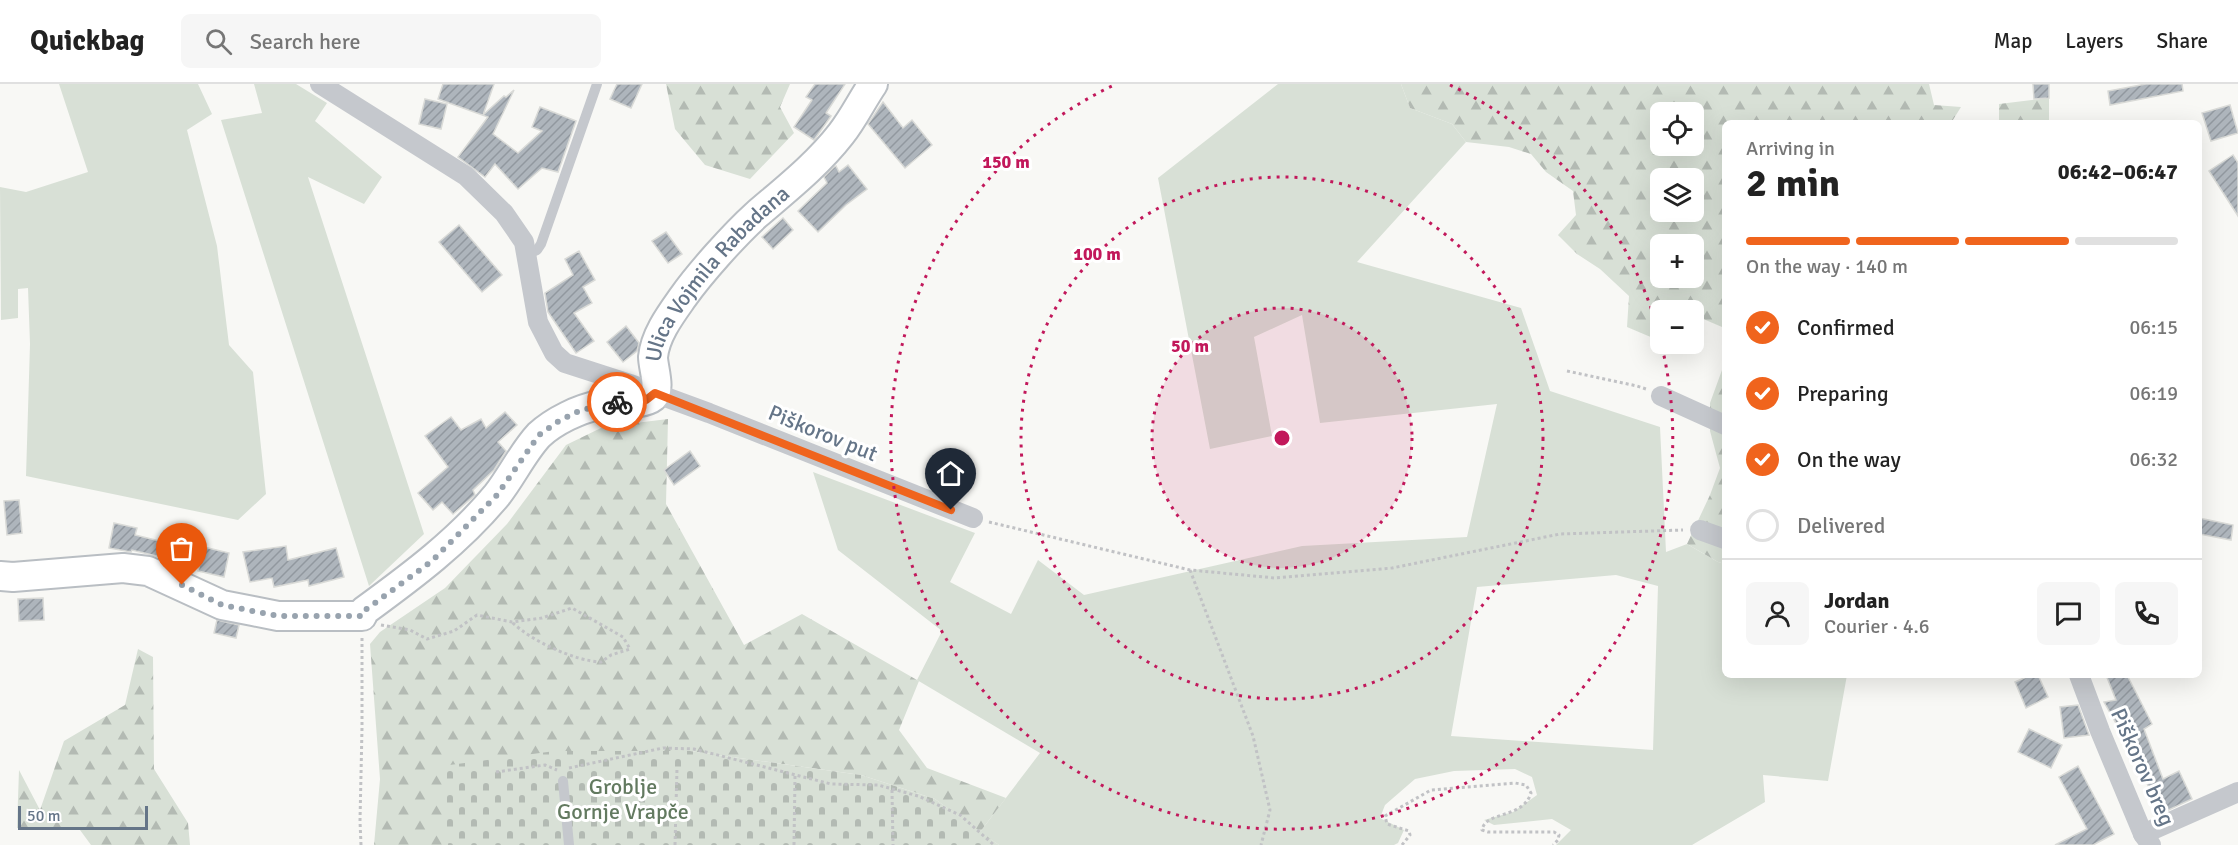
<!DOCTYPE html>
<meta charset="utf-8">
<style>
body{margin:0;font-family:Signika,sans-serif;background:#f6f6f6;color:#222;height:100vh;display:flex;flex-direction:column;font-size:22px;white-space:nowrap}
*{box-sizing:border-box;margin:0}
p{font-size:20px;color:#767676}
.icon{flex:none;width:33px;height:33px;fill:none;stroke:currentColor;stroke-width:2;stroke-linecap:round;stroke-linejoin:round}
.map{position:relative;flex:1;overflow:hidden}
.sheet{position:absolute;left:1722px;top:36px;width:480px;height:558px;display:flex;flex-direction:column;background:#fff;border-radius:9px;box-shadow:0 6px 24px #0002}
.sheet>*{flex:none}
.fabs{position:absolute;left:1650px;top:18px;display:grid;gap:12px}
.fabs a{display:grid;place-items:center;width:54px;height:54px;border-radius:9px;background:#fff;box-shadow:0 6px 24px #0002;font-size:30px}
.scale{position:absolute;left:18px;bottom:15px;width:130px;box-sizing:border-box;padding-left:6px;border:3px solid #657588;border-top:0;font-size:16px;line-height:21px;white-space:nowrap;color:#657588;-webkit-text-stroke:4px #fff;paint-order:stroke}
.pin{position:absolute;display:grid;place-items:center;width:51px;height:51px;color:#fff;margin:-62px -26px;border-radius:50% 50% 50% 0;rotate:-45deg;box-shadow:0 0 6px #0007}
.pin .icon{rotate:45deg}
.courier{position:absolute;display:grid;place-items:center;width:60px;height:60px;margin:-30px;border:4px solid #f0641d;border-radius:50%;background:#fff;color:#222;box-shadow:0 2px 8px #0007}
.head em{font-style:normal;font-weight:800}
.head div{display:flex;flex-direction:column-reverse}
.head{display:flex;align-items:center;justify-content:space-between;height:102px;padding:0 24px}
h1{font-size:39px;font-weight:800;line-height:45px}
.bar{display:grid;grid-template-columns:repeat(4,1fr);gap:9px 6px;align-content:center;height:72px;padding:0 24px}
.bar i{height:8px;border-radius:4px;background:#e0e0e0}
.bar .selected{background:#f0641d}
.bar p{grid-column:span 4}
.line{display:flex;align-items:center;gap:15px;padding:0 24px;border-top:2px solid #e0e0e0}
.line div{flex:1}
.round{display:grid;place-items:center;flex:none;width:63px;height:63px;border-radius:9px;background:#f6f6f6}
ol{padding:0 24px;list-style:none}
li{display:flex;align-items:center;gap:18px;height:66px}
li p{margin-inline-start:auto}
li .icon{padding:6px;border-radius:50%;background:#f0641d;color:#fff;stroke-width:4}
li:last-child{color:#767676}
li i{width:33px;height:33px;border:3px solid #e0e0e0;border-radius:50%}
header{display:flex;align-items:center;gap:36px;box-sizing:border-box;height:84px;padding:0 30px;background:#fff;border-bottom:2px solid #e0e0e0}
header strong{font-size:28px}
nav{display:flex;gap:33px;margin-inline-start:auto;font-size:21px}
.search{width:420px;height:54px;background:#f6f6f6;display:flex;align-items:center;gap:15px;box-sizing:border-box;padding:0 21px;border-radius:9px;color:#767676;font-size:22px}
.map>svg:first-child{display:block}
.grass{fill:#d8e0d6;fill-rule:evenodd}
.forest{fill:url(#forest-firs);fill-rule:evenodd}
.cemetery{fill:url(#cemetery-stones)}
.building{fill:url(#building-hatch);stroke:#d9dad7;stroke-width:1.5}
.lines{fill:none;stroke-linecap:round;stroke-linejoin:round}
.secondary-casing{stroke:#b9bec3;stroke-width:32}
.path{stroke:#c1c2c5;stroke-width:3;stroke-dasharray:3 3;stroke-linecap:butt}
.lane{stroke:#c5c8cd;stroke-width:10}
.street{stroke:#c5c8cd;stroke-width:20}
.secondary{stroke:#fff;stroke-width:28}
.done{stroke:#98a3ae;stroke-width:6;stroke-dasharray:0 10.8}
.route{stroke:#f0641d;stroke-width:8}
.ring{fill:none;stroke:#c2185b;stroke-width:3;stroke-dasharray:3 6}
.labels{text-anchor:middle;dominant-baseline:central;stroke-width:6;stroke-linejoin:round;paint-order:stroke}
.street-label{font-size:22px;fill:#657588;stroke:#fff}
.park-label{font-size:22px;fill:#637a60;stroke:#fff}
.centre{fill:#c2185b;stroke:#fff;stroke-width:3}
.ring-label{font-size:18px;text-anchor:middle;font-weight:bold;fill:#c2185b;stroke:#fff;stroke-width:6;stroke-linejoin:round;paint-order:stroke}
</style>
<header>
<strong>Quickbag</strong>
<div class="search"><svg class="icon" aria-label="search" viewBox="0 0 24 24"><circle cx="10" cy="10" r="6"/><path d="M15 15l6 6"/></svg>Search here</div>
<nav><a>Map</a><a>Layers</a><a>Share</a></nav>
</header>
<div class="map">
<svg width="2238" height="761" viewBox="0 0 2238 761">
<defs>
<pattern id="forest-firs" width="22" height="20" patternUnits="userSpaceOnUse" patternTransform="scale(1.5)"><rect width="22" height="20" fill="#d8e0d6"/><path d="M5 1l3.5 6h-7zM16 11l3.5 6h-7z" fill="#b3bab3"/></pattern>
<pattern id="cemetery-stones" width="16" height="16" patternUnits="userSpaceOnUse" patternTransform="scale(1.5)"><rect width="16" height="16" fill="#d8e0d6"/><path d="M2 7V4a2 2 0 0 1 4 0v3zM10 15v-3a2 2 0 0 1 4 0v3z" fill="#b3bab3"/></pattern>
<pattern id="building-hatch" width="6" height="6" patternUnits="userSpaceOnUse" patternTransform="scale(1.5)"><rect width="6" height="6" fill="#aeb5bc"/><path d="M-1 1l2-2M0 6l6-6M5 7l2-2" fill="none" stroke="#91989f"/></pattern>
</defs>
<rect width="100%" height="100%" fill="#f8f8f5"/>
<g class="grass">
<polygon points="59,0 198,0 212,30 187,46 217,162 229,261 253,288 266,410 238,436 26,392 30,260 28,204 18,205 18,234 1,236 0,103 26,108 88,88"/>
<polygon points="254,0 296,0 327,19 315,37 382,93 364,120 308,93 424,450 369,502 221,36 262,29"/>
<path d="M1278 0H1401L1410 24 1452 40 1466 58 1357 178 1521 224 1550 307 1660 343 1666 468 1687 460 1718 478 1725 480V591H1847L1828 697 1763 691 1765 718 1692 761H1556L1571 746 1552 735 1494 741 1484 736 1513 728 1537 711 1532 693 1515 685 1454 687 1415 695 1385 721 1380 734 1404 746 1398 759 1394 761H999L980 748 1040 669 917 596 942 547 838 466 813 388 975 449 950 498 1011 530 1038 476 1084 511 1302 462 1467 453 1497 320 1320 339 1302 231 1254 253 1272 352 1210 365 1158 94ZM1616 491 1658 502 1653 666 1451 652 1477 503Z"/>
</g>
<g class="forest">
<polygon points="666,0 790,0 780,23 794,49 750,95 705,81 675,45"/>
<path d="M1401 0H1929L1934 21 1961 23 1951 39H1725V480L1718 478 1687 460 1710 411 1720 384 1710 347V319L1722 286V243L1694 231V226H1660V249L1653 254 1627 243 1629 212 1600 185 1577 170 1558 151 1576 131 1573 107 1546 88 1531 70 1509 63 1466 58 1452 40 1410 24ZM1660 28H1694V62H1660ZM1660 94H1694V128H1660ZM1660 160H1694V194H1660Z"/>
<polygon points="2049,14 2049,39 1999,39 1999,20"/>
<polygon points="668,335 666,420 744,561 802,530 917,596 919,597 899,646 927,684 1006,714 980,748 935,715 861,691 690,667 470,761 374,761 380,695 370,560 380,548 445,504 507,440 566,361 603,343"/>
<polygon points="138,565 153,573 154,685 188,739 190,761 91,761 80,746 17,744 19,686 40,726 64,657 125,621"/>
</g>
<polygon class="cemetery" points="555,667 690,667 861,691 935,715 999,761 448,761 442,682"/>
<g class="building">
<polygon points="443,0 494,0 483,31 504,12 506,13 514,6 493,50 518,69 542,47 532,43 540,23 576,37 558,88 542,84 518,105 495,80 485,93 458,73 488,33 438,15"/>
<polygon points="617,0 642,0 631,24 610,15"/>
<polygon points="815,0 845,0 826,29 831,32 814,56 794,43 812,16 806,13"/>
<polygon points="2033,0 2049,0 2049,14 2034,15"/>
<polygon points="2146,0 2182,0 2183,7 2110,21 2108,7"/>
<polygon points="425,15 447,20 441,45 419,40"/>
<polygon points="883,18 903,44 912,36 932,61 905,84 868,40"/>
<polygon points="2230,21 2238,49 2211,57 2202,29"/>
<polygon points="2233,71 2238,79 2238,132 2209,87"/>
<polygon points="848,81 867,105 846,121 818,148 798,127 827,99 824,93 834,83 836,82 839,88"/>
<polygon points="783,134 793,146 773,165 762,153"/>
<polygon points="459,141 502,191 482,208 439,158"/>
<polygon points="666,148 682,170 668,179 652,157"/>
<polygon points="579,167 595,196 583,203 592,219 574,229 594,257 576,269 548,228 545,209 573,191 565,175"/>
<polygon points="626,242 639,259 637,267 623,278 607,258"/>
<polygon points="505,328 517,341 498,358 506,367 494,386 473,406 475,411 453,430 442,418 433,426 418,409 448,383 425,352 451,333 461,346 481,335 486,344"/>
<polygon points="690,367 700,382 674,401 664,386"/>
<polygon points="19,416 22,449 7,451 4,417"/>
<polygon points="2199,434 2233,441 2231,456 2199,450"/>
<polygon points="114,439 137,444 135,451 168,459 165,474 132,466 131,468 109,464"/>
<polygon points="286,462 288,476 336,464 344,493 309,502 308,496 274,503 272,494 250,498 243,468"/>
<polygon points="204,463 229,469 224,493 198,487"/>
<polygon points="43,514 44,536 19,537 18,515"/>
<polygon points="217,536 239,541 236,554 214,549"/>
<polygon points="2031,591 2038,591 2048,613 2026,624 2015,598"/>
<polygon points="2106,591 2127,591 2152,640 2144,645 2163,695 2179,687 2192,715 2160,730 2128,654 2125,655 2104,618 2116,616"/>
<polygon points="2078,621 2089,651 2064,654 2060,623"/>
<polygon points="2029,645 2062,661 2051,684 2018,668"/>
<polygon points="2078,682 2114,750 2093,761 2055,761 2087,745 2059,693"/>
</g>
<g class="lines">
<g class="secondary-casing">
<g id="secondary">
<path id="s1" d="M0 492 13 493 123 484 148 487 222 521 253 527 278 532H362L364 527C412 492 459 457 497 411 512 392 523 368 539 351 554 337 579 325 599 321 613 318 642 322 653 313 661 305 653 283 653 273 655 251 671 230 683 213 700 189 734 151 756 131 785 106 817 81 841 50 853 35 862 16 873 0"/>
</g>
</g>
<g class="path">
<polyline points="1567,287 1637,302 1646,305"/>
<polyline points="989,438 1190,486 1275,494 1392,484 1560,450 1683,446"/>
<polyline points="1190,486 1253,652 1270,726 1261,761"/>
<path d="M381 541 410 546 427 555 454 547 477 531 512 538 542 534 572 524 623 553 630 565 611 571 601 578C575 577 531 557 512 538"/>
<polyline points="569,684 663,664 694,665 831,700 878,701 918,712 960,731 994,761"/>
<polyline points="496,688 545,681 557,686"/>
<polyline points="892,706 893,761"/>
<polyline points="361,761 360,737 362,644 362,553"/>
<polyline points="675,761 677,684"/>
<polyline points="794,761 795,692"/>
<path d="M1402 761 1410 751 1409 747 1387 740 1385 732 1431 706 1515 699 1526 701 1531 709C1523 735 1485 727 1482 746L1488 748H1554L1559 751 1558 756 1553 761"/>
</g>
<g class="lane">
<polyline points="527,170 537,166 541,160 597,0"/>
<polyline points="563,697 569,761"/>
</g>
<g class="street">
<polyline points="320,0 466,92 504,129 524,158 538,238 554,269 565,279 630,300 709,329 973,434"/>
<polyline points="1661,312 1725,341"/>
<polyline points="1700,446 1725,455"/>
<polyline points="2079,591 2100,647 2143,750 2151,761"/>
<polyline points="2143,750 2238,708"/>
</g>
<use href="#secondary" class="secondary"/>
</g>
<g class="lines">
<polyline class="done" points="182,501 222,521 278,532 362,532 364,527 432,477 497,411 539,351 559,337 577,328 599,321 617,318"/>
<polyline class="route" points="617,318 646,316 655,309 951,426"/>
</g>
<circle cx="1282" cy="354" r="130" fill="#c2185b" fill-opacity=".12"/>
<g class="ring">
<circle cx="1282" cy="354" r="130"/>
<circle cx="1282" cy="354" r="261"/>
<path d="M1450 1A391 391 0 0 1 1660 253M1662 263A391 391 0 1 1 1114 1"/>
</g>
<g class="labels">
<g class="street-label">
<text stroke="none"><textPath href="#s1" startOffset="897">Ulica Vojmila Rabadana</textPath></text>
<text transform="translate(823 349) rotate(22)">Piškorov put</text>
<text transform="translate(2143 683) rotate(66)">Piškorov breg</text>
</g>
<g class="park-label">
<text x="623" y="702">Groblje<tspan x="623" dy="25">Gornje Vrapče</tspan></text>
</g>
</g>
<circle cx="1282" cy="354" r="9" class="centre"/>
<g class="ring-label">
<text x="1006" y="84">150 m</text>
<text x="1097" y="176">100 m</text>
<text x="1190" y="268">50 m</text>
</g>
</svg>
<div class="fabs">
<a><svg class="icon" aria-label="locate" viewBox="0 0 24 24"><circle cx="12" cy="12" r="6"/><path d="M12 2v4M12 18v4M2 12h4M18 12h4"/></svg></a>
<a><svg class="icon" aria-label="layers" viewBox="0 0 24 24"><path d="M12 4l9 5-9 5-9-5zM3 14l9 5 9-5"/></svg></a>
<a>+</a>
<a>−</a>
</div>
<div class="scale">50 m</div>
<div class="pin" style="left:182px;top:501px;background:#ea580c"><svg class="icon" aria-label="bag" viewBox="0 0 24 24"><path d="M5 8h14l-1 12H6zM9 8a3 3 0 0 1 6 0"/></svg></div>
<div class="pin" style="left:951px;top:426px;background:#1f2937"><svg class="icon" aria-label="home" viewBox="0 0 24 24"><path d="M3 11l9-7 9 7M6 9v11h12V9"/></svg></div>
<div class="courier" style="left:617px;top:318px"><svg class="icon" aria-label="bike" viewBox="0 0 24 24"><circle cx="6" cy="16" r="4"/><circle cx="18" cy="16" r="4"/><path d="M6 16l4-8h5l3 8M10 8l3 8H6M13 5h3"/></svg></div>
<section class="sheet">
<div class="head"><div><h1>2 min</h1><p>Arriving in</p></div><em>06:42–06:47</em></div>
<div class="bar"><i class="selected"></i><i class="selected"></i><i class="selected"></i><i></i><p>On the way · 140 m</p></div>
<ol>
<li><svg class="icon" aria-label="check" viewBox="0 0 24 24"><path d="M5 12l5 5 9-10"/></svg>Confirmed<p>06:15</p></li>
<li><svg class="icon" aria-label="check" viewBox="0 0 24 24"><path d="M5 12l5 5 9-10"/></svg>Preparing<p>06:19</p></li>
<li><svg class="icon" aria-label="check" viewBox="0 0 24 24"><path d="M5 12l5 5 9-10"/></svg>On the way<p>06:32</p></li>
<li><i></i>Delivered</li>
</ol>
<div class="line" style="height:108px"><a class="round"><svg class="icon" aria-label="person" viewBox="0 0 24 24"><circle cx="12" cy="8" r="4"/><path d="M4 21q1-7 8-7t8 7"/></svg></a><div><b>Jordan</b><p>Courier · 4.6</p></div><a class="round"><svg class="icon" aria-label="chat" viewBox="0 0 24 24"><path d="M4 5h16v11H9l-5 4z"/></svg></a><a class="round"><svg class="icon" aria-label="phone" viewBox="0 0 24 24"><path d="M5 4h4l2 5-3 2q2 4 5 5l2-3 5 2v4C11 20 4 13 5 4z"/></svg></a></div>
</section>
</div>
